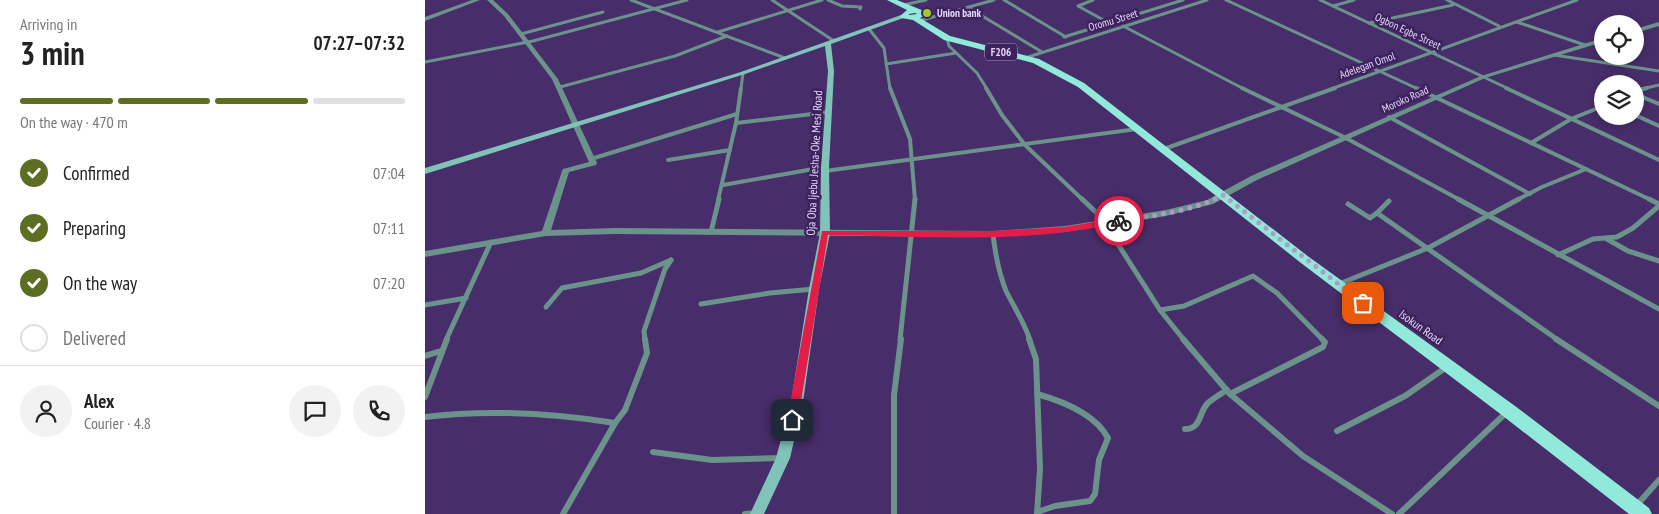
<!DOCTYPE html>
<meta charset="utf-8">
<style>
body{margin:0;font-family:"PT Sans Narrow",sans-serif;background:#f2f2f2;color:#222;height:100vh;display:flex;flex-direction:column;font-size:19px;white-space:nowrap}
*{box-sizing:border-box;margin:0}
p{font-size:16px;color:#767676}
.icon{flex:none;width:28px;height:28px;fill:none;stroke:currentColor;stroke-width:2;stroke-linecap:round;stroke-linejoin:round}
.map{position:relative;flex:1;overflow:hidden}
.drawer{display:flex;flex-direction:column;background:#fff;width:425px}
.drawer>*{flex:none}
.tools{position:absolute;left:1169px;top:15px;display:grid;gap:10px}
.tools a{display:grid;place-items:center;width:50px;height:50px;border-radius:50%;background:#fff;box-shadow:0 2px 8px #0003;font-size:25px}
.pin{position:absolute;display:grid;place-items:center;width:42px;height:42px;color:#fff;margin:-21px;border-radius:10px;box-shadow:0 2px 8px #0006}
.courier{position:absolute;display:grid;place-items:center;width:50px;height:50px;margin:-25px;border:4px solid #e11d48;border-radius:50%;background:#fff;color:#222;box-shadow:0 1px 6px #0007}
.overview em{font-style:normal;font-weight:700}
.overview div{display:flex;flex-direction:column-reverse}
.overview{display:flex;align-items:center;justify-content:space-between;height:85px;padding:0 20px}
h1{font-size:32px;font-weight:700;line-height:38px}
.bar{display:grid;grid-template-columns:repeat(4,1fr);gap:8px 5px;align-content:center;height:60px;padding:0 20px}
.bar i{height:6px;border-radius:4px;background:#e0e0e0}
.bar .on{background:#5d6d22}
.bar p{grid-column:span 4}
.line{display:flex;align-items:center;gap:12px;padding:0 20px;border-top:1px solid #e0e0e0}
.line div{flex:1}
.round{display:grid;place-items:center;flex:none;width:52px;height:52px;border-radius:26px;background:#f2f2f2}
ol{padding:0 20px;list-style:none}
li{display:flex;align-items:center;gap:15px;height:55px}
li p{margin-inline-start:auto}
li .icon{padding:5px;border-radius:50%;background:#5d6d22;color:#fff;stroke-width:4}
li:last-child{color:#767676}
li i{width:28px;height:28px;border:2px solid #e0e0e0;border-radius:50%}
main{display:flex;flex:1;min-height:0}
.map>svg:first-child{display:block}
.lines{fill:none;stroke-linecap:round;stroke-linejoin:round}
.minor-far3{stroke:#6b938c;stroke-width:3}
.minor-far2{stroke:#6b938c;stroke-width:4}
.minor-far1{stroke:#6b938c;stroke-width:5}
.minor{stroke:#6b938c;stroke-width:6}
.tertiary{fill:#6b938c;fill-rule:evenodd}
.secondary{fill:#81c3b8;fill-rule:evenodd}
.primary{fill:#91e9d9;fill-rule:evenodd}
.route{fill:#e11d48}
.done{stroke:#ad9cc8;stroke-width:5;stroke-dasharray:0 9}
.poi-dot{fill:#a5c823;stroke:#3d225d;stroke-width:2}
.labels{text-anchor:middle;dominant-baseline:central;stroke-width:5;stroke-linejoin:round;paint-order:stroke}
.far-poi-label{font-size:11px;font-weight:bold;fill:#e4d7fb;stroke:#3d225d;text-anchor:start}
.far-street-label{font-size:11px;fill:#e4d7fb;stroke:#3d225d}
.shield{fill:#3d225d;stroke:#b2a1cc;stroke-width:1}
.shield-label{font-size:11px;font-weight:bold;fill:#e4d7fb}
.street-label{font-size:12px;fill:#e4d7fb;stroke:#3d225d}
</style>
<main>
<section class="drawer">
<div class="overview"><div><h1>3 min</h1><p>Arriving in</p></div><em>07:27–07:32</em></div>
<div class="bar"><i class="on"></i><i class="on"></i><i class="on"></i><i></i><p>On the way · 470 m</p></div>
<ol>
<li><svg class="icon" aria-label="check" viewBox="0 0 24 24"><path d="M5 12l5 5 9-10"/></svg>Confirmed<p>07:04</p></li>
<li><svg class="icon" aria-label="check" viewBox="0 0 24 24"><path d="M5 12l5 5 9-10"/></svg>Preparing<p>07:11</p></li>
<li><svg class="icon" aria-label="check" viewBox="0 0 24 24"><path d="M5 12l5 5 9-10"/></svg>On the way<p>07:20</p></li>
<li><i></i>Delivered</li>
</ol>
<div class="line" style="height:90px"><a class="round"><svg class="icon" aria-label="person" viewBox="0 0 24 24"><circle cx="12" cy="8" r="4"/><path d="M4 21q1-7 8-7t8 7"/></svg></a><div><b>Alex</b><p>Courier · 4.8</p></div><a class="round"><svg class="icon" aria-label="chat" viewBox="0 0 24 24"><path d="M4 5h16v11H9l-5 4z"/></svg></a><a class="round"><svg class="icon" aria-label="phone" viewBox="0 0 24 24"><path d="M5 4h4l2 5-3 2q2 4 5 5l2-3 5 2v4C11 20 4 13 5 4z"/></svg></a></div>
</section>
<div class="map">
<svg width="1234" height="514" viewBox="0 0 1234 514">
<rect width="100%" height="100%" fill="#472d69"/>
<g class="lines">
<g class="minor-far3">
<polyline points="206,0 360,58"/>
<polyline points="347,0 409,41"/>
<polyline points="403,0 417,6 436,7 435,9"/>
<polyline points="579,0 641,37"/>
<polyline points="668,0 653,6 684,23"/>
<polyline points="801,0 993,89"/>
<polyline points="895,0 1084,89"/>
<polyline points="1022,0 1074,26"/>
<polyline points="478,5 501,0"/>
<polyline points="908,6 929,0"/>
<polyline points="544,8 617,52"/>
<polyline points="497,20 569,0"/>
<polyline points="1092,22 1160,45"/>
<polyline points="944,23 1028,5"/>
<polyline points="698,26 819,89"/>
<polyline points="444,29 459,48 465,89"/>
<polyline points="293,32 397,0"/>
<polyline points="96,34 178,12"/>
<polyline points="639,37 758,0"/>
<polyline points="522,38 524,46 552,73 562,89"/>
<polyline points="1129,55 1234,71"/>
<polyline points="600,58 782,0"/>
<polyline points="0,62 108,41 262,0"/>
<polyline points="461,64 531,53"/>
<polyline points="135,87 250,56 302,36"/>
<polyline points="316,89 318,73"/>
<polyline points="906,89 1152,0"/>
<polyline points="1217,89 1234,85"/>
</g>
<g class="minor-far2">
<polyline points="465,88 485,139 490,200"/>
<polyline points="561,88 577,115 600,145 658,200"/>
<polyline points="817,88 919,137 1035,200"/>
<polyline points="991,88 1226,200"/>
<polyline points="1081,88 1234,160"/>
<polyline points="1210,91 1222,88"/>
<polyline points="1210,94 1234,104"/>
<polyline points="1210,115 1234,126"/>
<polyline points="964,117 1105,194"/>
<polyline points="311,123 404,112"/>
<polyline points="1106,143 1146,119 1178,106"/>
<polyline points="739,149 910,88"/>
<polyline points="166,159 312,114"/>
<polyline points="243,160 305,150"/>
<polyline points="400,171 712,129"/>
<polyline points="298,185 400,167"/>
<polyline points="293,200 311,123 316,88"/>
<polyline points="1092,200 1117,187 1161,169"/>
</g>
<g class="minor-far1">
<polyline points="657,199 675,216 735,310 759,340"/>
<polyline points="1033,199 1234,309"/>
<polyline points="1224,199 1234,204"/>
<polyline points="964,201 952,213 1133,340"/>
<polyline points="923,204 945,218 952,213"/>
<polyline points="286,232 294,199"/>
<path d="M568 234C570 253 574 273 581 291 589 307 599 322 605 340"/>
<polyline points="1182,239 1203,251 1234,261"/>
<polyline points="1133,255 1168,239 1192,237 1208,228 1234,206"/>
<polyline points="914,284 1003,248 1094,199"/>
<polyline points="276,304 345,293 389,289"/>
<polyline points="0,305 41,298"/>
<polyline points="121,307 137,288 216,273 246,260"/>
<polyline points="735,310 759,306 828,276 852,293 898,340"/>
<polyline points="21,340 66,242"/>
<polyline points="220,340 219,331 240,269 246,260"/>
<polyline points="475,340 490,199"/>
</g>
<g class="minor">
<polyline points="604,339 611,359 615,469 612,514"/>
<polyline points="758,339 805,394 878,456 967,514"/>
<polyline points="1131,339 1234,406"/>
<polyline points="0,356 16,351"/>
<path d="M612 394C637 401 670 414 683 438L674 460 670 494 665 501 630 506 612 512"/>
<polyline points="805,394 898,347 900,342 897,339"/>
<polyline points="0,397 22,339"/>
<path d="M0 417C64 409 126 413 190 423"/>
<path d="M760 429C776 429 774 413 782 404 787 399 796 394 802 390"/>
<polyline points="912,431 980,396 1023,366"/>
<polyline points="228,452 287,460 357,458"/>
<polyline points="1211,506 1234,480"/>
<polyline points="138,514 190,423 200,410 222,353 220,339"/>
<polyline points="320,514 332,513"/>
<polyline points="469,514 469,395 476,339"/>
<polyline points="974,514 1083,411"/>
</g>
<g class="tertiary">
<polygon points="47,0 55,0 0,21 0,17"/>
<polygon points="62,0 68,0 83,14 133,79 172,163 171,165 144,172 126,230 190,228 568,231 640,226 741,210 782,200 826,176 1056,76 1178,38 1178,42 1060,78 832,180 788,204 741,216 640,232 568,237 190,234 121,236 0,257 0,251 117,231 137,171 138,169 164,162 127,79 79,16"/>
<polygon points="1234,22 1234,26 1210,33 1210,29"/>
</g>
<polygon class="secondary" points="479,14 482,16 481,17 406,44 409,71 404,167 405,233 394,289 378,402 365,458 339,514 325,514 351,458 366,402 384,289 395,233 396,167 403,71 400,46 320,74 0,174 0,168 316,72"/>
<path class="primary" d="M462 0H472L499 11 501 15 495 18 525 36 614 59 659 83 884 257 1090 406 1224 508 1227 514H1204L1078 416 876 263 653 87 608 63 519 40 488 20 476 18 475 16 482 10ZM490 13 492 14 484 15V14Z"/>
</g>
<path class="route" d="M694 218 698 221 697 222C602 245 500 236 403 235L373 420 367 425 364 423 362 420 397 231H568L640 227Z"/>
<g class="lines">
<path class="done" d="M694 221C729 215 767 212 798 195L938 303"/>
</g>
<circle class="poi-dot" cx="502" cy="13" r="5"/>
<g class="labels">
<g class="far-poi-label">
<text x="512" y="13">Union bank</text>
</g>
<g class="far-street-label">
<text transform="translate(688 20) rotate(-17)">Oromu Street</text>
<text transform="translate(983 31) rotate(25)">Ogbon Egbe Street</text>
<text transform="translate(942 65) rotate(-20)">Adelegan Omol</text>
<text transform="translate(980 99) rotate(-24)">Moroko Road</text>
</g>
<rect class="shield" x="560" y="43.5" width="32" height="17" rx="4"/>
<g class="shield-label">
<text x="576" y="52">F206</text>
</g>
<g class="street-label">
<text transform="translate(389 163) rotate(-87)">Oja Oba Ijebu Jesha-Oke Mesi Road</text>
<text transform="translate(996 327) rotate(36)">Isokun Road</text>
</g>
</g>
</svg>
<div class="tools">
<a><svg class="icon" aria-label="locate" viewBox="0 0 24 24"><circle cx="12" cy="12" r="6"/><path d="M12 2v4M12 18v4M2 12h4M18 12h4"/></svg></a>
<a><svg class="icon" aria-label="layers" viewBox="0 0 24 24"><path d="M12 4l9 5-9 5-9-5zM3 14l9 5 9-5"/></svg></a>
</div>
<div class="pin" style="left:938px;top:303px;background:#ea580c"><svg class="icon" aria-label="bag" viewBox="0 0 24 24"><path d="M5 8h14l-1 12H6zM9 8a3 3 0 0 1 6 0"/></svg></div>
<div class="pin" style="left:367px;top:420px;background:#1f2937"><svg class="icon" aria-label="home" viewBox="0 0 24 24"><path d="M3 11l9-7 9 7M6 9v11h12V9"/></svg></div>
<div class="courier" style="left:694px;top:221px"><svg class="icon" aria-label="bike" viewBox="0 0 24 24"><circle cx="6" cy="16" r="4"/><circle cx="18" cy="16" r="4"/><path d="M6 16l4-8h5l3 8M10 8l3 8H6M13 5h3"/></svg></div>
</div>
</main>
